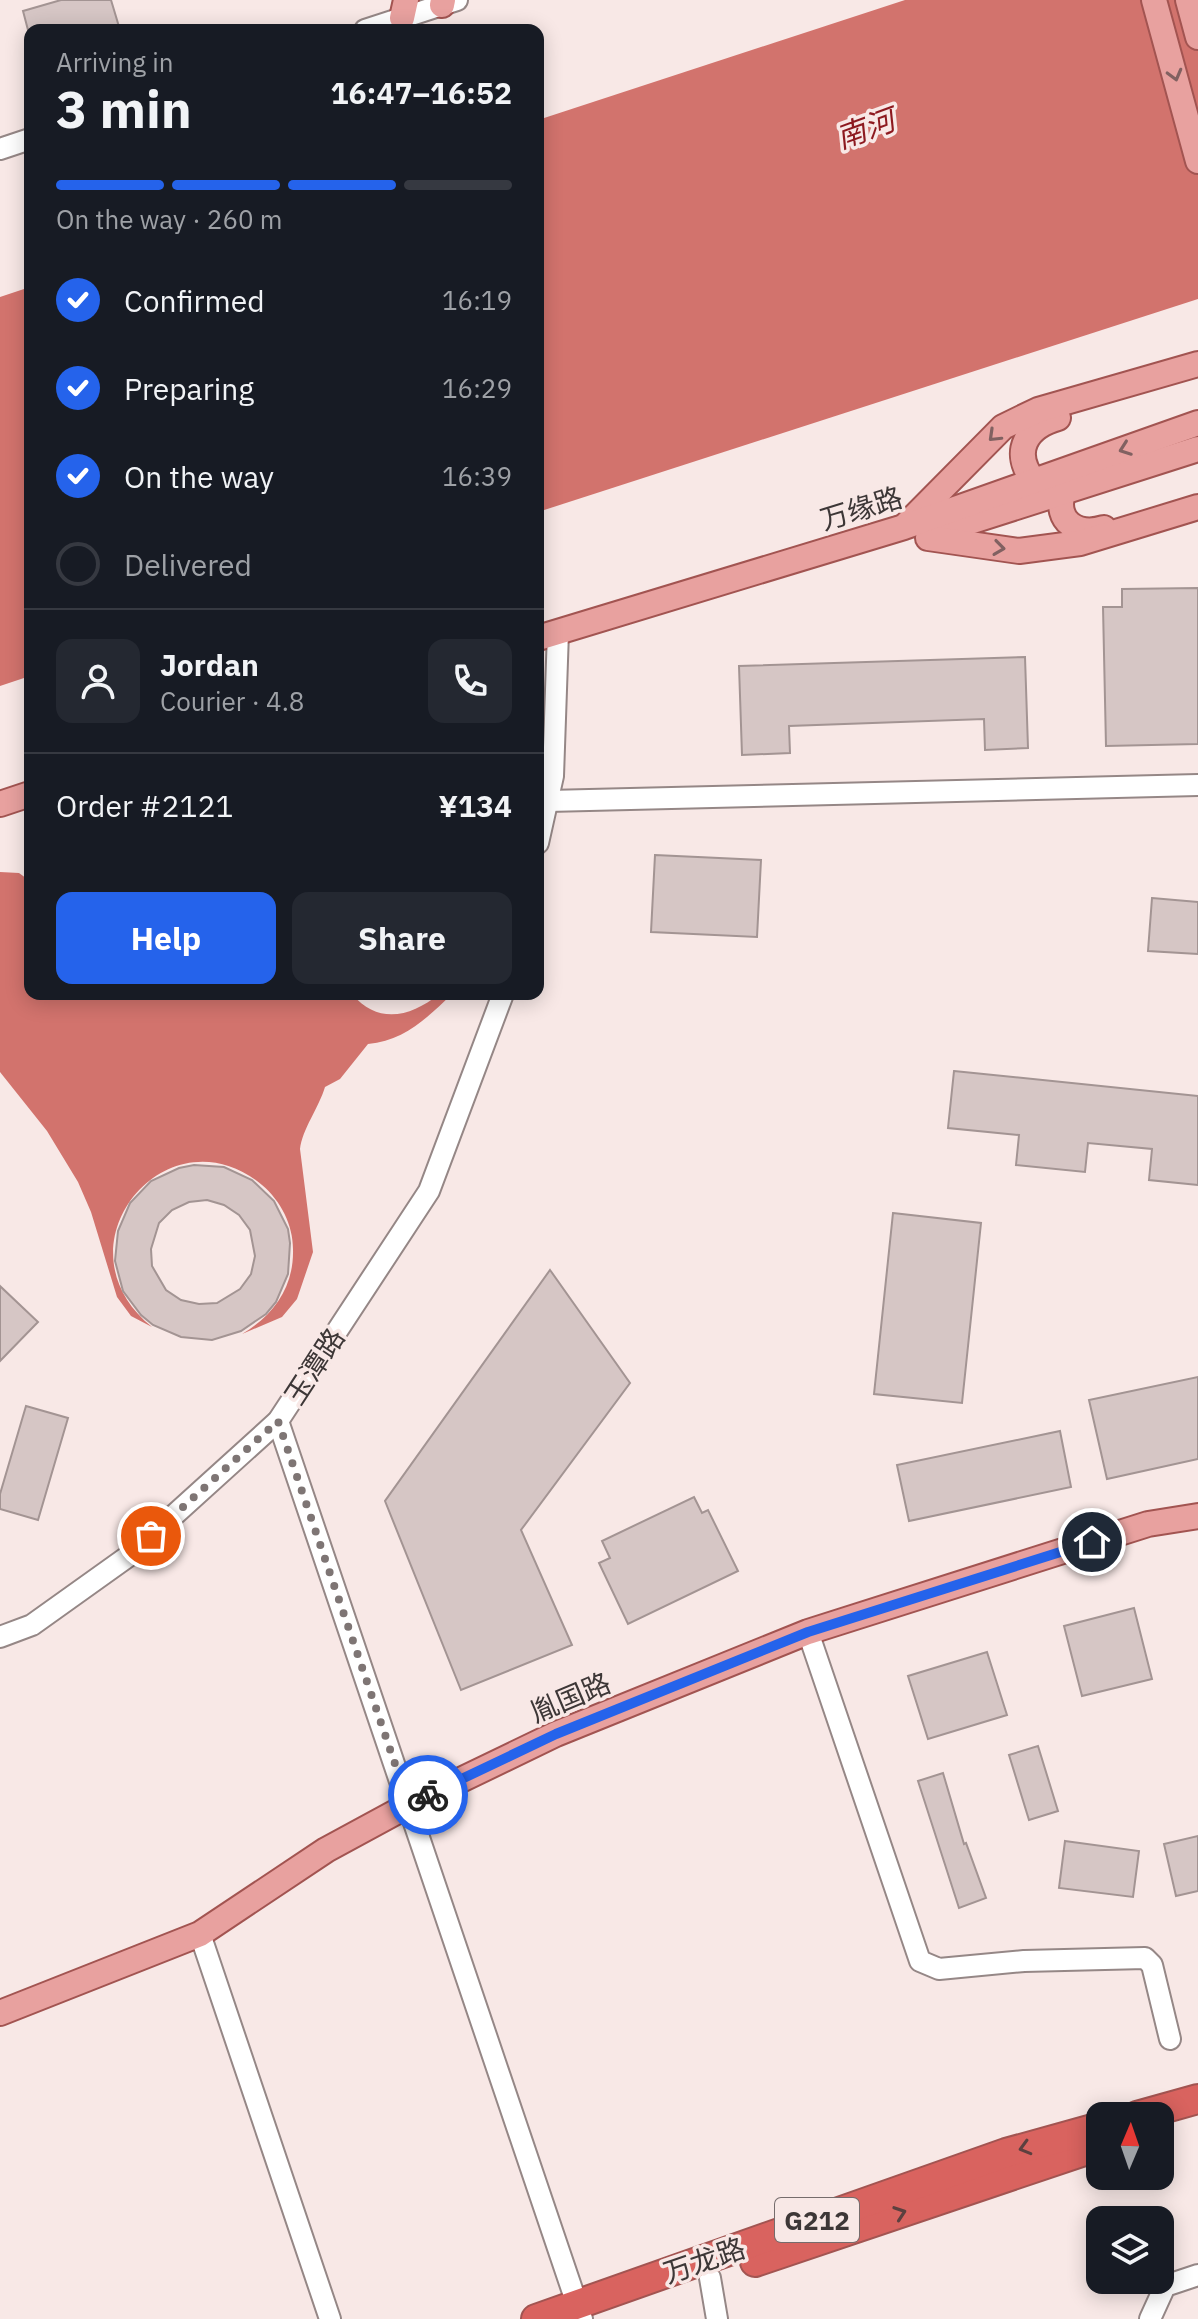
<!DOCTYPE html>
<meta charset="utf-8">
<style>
body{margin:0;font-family:"IBM Plex Sans","Noto Sans SC",sans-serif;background:#242831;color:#f1f3f6;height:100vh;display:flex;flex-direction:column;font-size:30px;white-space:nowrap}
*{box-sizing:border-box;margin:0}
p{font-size:26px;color:#9ea1a6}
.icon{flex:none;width:44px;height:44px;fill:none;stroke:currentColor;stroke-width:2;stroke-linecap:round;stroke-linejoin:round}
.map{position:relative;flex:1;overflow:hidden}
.panel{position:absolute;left:24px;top:24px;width:520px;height:976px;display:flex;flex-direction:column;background:#171b24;border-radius:16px;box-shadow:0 4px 20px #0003}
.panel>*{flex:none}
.needle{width:52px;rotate:2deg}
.controls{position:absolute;left:1086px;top:2102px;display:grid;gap:16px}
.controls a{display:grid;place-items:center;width:88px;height:88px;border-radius:16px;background:#171b24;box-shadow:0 4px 20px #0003;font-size:40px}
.pin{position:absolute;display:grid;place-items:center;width:68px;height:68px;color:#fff;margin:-34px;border:4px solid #fff;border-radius:50%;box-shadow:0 2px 8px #0007}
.courier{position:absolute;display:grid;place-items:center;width:80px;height:80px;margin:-40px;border:6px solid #2563eb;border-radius:50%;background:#fff;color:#222;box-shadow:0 2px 10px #0007}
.summary em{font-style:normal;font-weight:700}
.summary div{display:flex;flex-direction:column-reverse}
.summary{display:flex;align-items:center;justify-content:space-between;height:136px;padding:0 32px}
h1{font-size:52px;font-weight:700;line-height:60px}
.bar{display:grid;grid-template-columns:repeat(4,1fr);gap:12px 8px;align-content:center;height:96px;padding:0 32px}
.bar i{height:10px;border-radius:6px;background:#363941}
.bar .current{background:#2563eb}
.bar p{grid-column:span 4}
.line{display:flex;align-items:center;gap:20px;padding:0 32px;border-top:2px solid #363941}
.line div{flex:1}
.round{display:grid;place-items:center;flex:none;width:84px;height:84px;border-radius:16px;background:#242831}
ol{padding:0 32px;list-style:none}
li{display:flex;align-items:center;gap:24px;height:88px}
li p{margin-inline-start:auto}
li .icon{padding:8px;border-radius:50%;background:#2563eb;color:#fff;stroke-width:4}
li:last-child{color:#9ea1a6}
li i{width:44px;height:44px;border:4px solid #363941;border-radius:50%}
.button{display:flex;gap:16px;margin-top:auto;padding:16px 32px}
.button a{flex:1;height:92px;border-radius:16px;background:#2563eb;color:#fff;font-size:32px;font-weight:700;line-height:92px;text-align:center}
.button a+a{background:#242831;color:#f1f3f6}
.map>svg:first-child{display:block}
.water{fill:#d2736d}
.building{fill:#d6c6c5;stroke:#a39493;stroke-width:2;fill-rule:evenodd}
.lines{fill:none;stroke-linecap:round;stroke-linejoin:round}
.minor-casing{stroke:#958786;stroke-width:24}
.major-casing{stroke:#a25451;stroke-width:28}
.highway-casing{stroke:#a25451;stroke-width:32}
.minor{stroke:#fff;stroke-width:20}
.major{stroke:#e8a19f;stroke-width:24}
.highway{stroke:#d9635f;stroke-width:28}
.oneway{stroke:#816161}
.oneway2{stroke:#5c403f}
.done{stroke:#7e7574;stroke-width:8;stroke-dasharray:0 14.4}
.route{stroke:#2563eb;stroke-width:10}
.labels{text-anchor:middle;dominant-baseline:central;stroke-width:7;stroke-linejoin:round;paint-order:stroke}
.shield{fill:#f8e8e6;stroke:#756c6c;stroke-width:2}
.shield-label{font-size:26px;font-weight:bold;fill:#3d3737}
.street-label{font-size:28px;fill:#3d3737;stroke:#f8e8e6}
.water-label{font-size:30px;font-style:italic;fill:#8d191f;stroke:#f8e8e6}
</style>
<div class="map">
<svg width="1198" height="2319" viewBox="0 0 1198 2319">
<rect width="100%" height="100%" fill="#f8e8e6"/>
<g class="water">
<polygon points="905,0 1198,0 1198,299 538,512 538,120"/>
<polygon points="30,287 30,676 0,686 0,297"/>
<path d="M0 872 19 873 30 881V994H352C378 1025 411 1017 439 994H452C427 1018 404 1041 368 1044L340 1079 325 1087C319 1107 302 1130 300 1149L313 1252 297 1299 282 1317 242 1334C274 1315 294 1287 293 1249 293 1225 281 1201 262 1185 168 1106 51 1246 152 1327L131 1316 117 1297 91 1212 78 1182 47 1131 0 1072Z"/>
</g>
<g class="building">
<polygon points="61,0 111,0 120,30 28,30 23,11"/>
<polygon points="1198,588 1198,744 1106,746 1103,607 1122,607 1122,589"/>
<polygon points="1025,657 1028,748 985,750 984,719 789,726 790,753 742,755 739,666"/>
<polygon points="655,855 761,860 757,937 651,932"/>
<polygon points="1152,898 1198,902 1198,954 1148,951"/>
<polygon points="954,1071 1198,1096 1198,1185 1149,1180 1152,1149 1088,1143 1085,1172 1016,1165 1019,1135 948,1128"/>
<path d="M194 1165 224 1167 252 1180 274 1201 288 1229 290 1243 288 1274 276 1302 266 1314 241 1331 212 1340 181 1337 153 1325 141 1315 123 1291 115 1261 118 1231 130 1203 151 1181 179 1168ZM207 1200 224 1205 239 1215 250 1230 255 1256 251 1274 240 1289 217 1303 199 1304 181 1300 166 1290 152 1266 151 1249 159 1223 172 1210 189 1202Z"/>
<polygon points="893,1213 981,1223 962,1403 874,1394"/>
<polygon points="550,1270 630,1383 521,1530 572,1645 461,1690 385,1501"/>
<polygon points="0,1286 38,1322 0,1361"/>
<polygon points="1198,1377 1198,1459 1107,1479 1089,1400"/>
<polygon points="26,1406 68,1418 38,1520 0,1509 0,1494"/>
<polygon points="1060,1431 1071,1487 909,1521 897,1465"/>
<polygon points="694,1497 702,1513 708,1510 738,1571 628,1624 599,1563 610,1558 602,1541"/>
<polygon points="1134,1608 1152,1679 1082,1696 1064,1626"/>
<polygon points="987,1652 1007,1715 928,1739 908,1676"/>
<polygon points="1038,1746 1058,1811 1029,1820 1009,1755"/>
<polygon points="943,1773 964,1844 966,1843 986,1898 959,1908 918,1781"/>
<polygon points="1198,1836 1198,1891 1176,1896 1164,1844"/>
<polygon points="1065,1841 1139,1851 1133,1897 1059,1888"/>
</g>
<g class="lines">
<g class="minor-casing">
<g id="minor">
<polyline points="365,30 457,0"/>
<polyline points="0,149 30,139"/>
<polyline points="548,801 1198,785"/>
<polyline points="538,843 553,776 558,632"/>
<polyline points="278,1421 582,2319"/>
<polyline points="808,1632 920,1961 939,1969 1024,1961 1145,1958 1152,1965 1170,2039"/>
<polyline points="0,1637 32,1625 130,1555 278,1421 429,1191 503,994"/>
<polyline points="200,1934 330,2319"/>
<polyline points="710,2278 717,2319"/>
<polyline points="1150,2319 1165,2286 1198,2275"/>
</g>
</g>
<g class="major-casing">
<g id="major">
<polyline points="1154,0 1198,161"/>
<polyline points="1188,0 1198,37"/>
<polyline points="442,5 443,0"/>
<polyline points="402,18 406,0"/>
<path d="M1034 481C1011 452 1026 427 1058 418"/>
<path d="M1063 492C1054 522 1078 536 1104 528"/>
<polyline points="907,524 1003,427 1038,410 1198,364"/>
<polyline points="935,533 1198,449"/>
<polyline points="928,538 1019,551 1080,543 1198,507"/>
<polyline points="538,638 904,527 1198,423"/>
<polyline points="0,804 30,794"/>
<polyline points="0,2013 200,1934 326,1850 409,1805 556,1734 808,1632 1148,1524 1198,1516"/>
</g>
</g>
<g class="highway-casing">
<g id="highway">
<polyline points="1137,2116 1198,2099"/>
<polyline points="755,2262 1099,2146"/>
<polyline points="536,2319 1006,2153 1100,2127"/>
</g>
</g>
<use href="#minor" class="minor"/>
<use href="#major" class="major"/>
<use href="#highway" class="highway"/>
</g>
<defs><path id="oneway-chevron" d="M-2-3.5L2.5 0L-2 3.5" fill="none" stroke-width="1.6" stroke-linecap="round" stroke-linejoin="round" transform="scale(2)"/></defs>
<g class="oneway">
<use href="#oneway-chevron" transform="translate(1175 75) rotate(75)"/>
<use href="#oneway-chevron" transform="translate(994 436) rotate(136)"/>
<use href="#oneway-chevron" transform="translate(1125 449) rotate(160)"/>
<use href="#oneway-chevron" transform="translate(999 548) rotate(8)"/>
</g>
<g class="oneway2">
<use href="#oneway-chevron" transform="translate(1025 2148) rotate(164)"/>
<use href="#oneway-chevron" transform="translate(900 2213) rotate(-19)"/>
</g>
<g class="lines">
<polyline class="done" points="151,1536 278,1421 409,1805 428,1795"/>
<polyline class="route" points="428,1795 556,1734 808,1632 1092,1542"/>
</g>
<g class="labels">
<rect class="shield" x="775" y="2198" width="84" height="44" rx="6"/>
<g class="shield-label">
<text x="817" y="2220">G212</text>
</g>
<g class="street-label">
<text transform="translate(861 508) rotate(-17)">万缘路</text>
<text transform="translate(314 1366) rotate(-57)">玉潭路</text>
<text transform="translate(570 1697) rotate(-23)">胤国路</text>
<text transform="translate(704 2260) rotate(-19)">万龙路</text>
</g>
<g class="water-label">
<text transform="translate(865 128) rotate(-20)">南河</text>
</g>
</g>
</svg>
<div class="controls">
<a><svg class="needle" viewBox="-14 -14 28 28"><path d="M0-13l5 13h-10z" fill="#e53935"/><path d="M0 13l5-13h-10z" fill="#9ea1a6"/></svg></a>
<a><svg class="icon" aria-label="layers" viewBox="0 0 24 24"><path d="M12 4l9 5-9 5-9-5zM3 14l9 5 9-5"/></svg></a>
</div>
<div class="pin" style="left:151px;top:1536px;background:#ea580c"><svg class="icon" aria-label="bag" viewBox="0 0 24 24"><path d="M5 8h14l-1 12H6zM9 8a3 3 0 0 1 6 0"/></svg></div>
<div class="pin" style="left:1092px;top:1542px;background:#1f2937"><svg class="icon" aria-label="home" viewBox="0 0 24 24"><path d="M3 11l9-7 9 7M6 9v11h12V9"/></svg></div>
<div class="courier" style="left:428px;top:1795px"><svg class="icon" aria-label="bike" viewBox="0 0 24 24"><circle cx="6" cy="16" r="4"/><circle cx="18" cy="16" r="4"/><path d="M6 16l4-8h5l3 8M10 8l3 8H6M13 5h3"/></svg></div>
<section class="panel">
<div class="summary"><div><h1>3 min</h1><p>Arriving in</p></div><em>16:47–16:52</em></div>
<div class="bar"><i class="current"></i><i class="current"></i><i class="current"></i><i></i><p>On the way · 260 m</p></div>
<ol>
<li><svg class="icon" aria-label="check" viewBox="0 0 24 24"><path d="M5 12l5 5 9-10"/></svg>Confirmed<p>16:19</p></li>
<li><svg class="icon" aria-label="check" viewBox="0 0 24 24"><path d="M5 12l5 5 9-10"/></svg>Preparing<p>16:29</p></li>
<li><svg class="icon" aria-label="check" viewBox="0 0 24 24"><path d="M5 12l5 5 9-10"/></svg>On the way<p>16:39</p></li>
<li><i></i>Delivered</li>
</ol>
<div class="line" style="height:144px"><a class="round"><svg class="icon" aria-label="person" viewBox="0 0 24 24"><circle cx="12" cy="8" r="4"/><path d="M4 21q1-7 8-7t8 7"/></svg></a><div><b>Jordan</b><p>Courier · 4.8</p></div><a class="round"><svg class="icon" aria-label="phone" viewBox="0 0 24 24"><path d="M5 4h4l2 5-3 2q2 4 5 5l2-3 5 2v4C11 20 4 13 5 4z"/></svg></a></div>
<div class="line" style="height:104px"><div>Order #2121</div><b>¥134</b></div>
<div class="button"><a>Help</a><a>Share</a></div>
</section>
</div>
